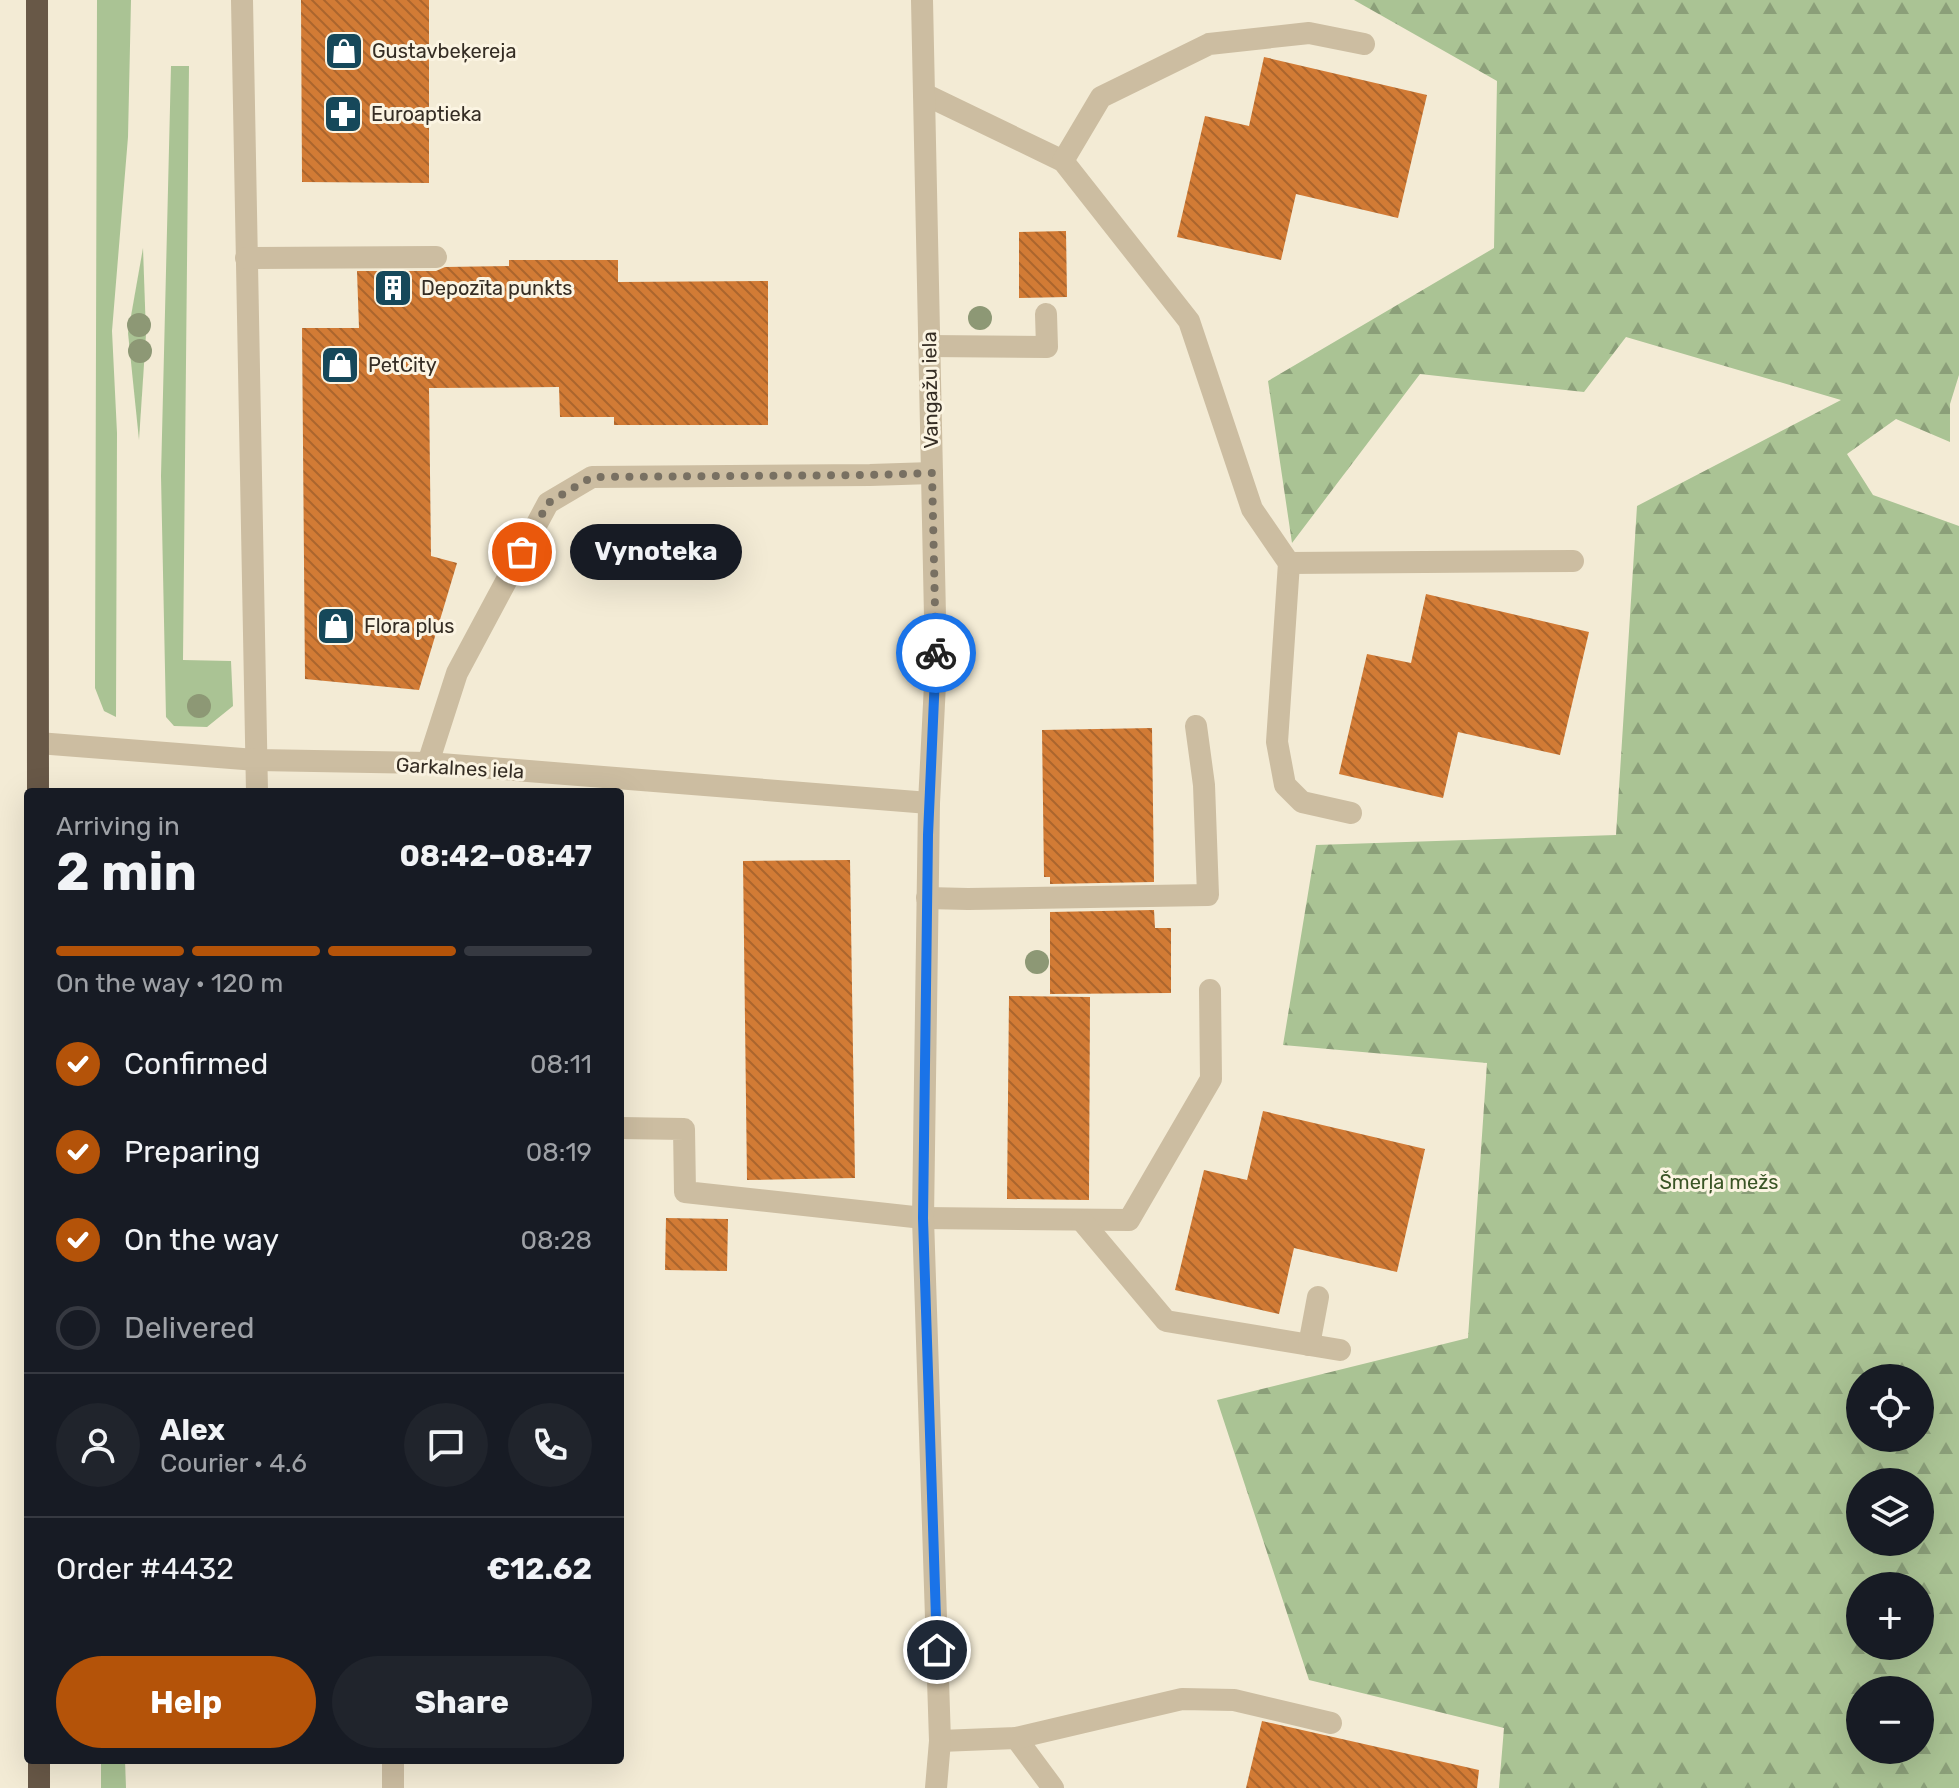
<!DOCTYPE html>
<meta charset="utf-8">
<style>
body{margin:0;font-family:Rubik,sans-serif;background:#20242c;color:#f1f3f6;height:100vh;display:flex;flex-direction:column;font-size:30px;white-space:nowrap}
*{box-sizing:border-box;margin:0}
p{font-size:26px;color:#9ea1a6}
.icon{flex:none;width:44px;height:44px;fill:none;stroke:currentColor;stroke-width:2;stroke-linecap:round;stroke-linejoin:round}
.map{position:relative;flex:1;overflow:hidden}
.side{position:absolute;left:24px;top:788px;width:600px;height:976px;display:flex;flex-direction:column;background:#171b24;border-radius:8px;box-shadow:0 8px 32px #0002}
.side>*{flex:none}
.controls{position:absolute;left:1846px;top:1364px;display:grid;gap:16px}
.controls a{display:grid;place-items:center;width:88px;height:88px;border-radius:50%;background:#171b24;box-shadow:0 8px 32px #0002;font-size:40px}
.pin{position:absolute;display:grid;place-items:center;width:68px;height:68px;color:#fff;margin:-34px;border:4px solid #fff;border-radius:50%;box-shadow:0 2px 8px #0007}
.courier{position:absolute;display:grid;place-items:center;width:80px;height:80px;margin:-40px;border:6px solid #1a73e8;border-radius:50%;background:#fff;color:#222;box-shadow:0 2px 10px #0007}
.bubble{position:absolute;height:56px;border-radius:28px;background:#171b24;box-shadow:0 8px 32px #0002;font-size:26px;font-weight:700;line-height:56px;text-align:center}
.overview em{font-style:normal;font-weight:700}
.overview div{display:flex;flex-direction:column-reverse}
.overview{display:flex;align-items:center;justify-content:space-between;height:136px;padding:0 32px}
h1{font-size:52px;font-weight:700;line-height:60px}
.bar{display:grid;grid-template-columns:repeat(4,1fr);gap:12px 8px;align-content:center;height:96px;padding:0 32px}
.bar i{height:10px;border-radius:6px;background:#363941}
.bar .current{background:#b45309}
.bar p{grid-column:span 4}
.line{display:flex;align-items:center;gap:20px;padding:0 32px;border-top:2px solid #363941}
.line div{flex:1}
.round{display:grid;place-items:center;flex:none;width:84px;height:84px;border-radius:42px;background:#20242c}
ol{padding:0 32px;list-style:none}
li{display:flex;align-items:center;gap:24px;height:88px}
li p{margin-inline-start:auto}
li .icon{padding:8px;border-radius:50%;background:#b45309;color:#fff;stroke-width:4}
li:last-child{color:#9ea1a6}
li i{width:44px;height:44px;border:4px solid #363941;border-radius:50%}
.button{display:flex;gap:16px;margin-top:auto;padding:16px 32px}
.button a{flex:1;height:92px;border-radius:48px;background:#b45309;color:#fff;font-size:32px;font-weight:700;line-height:92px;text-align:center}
.button a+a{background:#20242c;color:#f1f3f6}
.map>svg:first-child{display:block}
.green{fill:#aac394}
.forest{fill:url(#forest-firs);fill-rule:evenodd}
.building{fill:url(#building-back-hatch)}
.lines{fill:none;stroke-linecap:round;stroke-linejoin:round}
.service{stroke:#ccbda1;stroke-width:22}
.minor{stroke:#ccbda1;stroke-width:22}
.trunk{stroke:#685847;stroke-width:22}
.tree{fill:#8d9875}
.done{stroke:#787062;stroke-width:8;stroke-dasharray:0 14.4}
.route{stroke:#1a73e8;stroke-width:10}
.labels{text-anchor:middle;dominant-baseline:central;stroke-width:6;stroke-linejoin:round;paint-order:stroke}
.poi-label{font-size:20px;fill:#352d24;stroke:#fbf4e2;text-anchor:start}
.street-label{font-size:20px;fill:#352d24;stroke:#fbf4e2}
.park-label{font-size:20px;fill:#3a5526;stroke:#fbf4e2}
</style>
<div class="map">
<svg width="1959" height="1788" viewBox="0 0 1959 1788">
<defs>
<pattern id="forest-firs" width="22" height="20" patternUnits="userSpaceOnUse" patternTransform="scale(2)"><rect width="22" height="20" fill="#aac394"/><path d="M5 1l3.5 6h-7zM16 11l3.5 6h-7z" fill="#8b9f79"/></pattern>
<pattern id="building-back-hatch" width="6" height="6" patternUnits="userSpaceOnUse" patternTransform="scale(2)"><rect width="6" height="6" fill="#d27b35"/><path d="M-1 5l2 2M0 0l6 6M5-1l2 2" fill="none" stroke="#ab652d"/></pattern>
</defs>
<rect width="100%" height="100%" fill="#f3ebd5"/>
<g class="green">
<polygon points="97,0 131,0 128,137 112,331 117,433 116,717 104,711 95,688"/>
<polygon points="171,66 189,66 183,660 231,661 233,706 207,727 174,726 166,717 161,476"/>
<polygon points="143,248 146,334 139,440 128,333"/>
<polygon points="101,1760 125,1760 126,1788 101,1788"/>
</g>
<path class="forest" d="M1354 0H1959V375L1950 404V442L1896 419 1847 454 1873 495 1959 526V1788H1499L1504 1728 1309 1680 1217 1400 1468 1338 1487 1063 1283 1045 1316 845 1616 835 1637 506 1841 400 1626 337 1584 392 1420 374 1292 543 1268 381 1494 248 1497 81ZM1860 1378H1920V1438H1860ZM1860 1482H1920V1542H1860ZM1860 1586H1920V1646H1860ZM1860 1690H1920V1750H1860Z"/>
<g class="building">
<polygon points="301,0 429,0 429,183 302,182"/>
<polygon points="1264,57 1427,95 1398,218 1296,194 1281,260 1177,237 1205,116 1249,126"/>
<polygon points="1066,231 1067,297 1019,298 1019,232"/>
<polygon points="509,260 618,260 618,282 768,281 768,425 614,425 614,417 560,417 559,387 429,388 431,556 457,563 419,690 305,679 302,328 359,328 357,271 436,271 445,267 509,266"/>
<polygon points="1426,594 1589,632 1560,755 1458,732 1443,798 1339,774 1367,654 1411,663"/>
<polygon points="1152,728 1154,882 1050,884 1050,877 1044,877 1042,730"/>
<polygon points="850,860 855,1178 747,1180 743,861"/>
<polygon points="1154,910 1155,928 1171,928 1171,993 1050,994 1050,912"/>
<polygon points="1009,996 1090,997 1089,1200 1007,1199"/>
<polygon points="1263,1111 1425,1149 1397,1272 1294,1248 1279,1314 1175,1290 1204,1170 1247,1180"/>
<polygon points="666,1218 728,1219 727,1271 665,1270"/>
<polygon points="1262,1721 1479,1770 1477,1788 1246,1788"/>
</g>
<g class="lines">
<g class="service">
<polyline points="242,0 257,792"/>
<polyline points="924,94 1063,161 1189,321 1252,509 1289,563 1277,742 1285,785 1302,802 1351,813"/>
<polyline points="1063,161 1101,97 1209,44 1309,33 1364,44"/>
<polyline points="246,258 436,257"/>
<polyline points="929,346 1047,347 1046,314"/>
<polyline points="1289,563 1573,561"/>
<polyline points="428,763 457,673 548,503 592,477 870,475 932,473"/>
<polyline points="927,898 968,899 1208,895 1204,785 1196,726"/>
<polyline points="923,1218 1129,1220 1211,1079 1210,990"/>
<polyline points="1082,1221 1166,1321 1340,1350"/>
<polyline points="1309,1345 1318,1297"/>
<polyline points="1016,1738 1053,1788"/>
<polyline points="940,1741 1016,1738 1182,1699 1234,1700 1331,1723"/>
</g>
<g class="minor">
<polyline points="922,0 936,664 929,803 923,1218 940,1741 936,1788"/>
<polyline points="38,743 257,760 428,763 929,803"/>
<polyline points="620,1128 684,1129 685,1192 923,1218"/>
<polyline points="393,1760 393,1788"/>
</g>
<g class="trunk">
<polyline points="37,0 38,792"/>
<polyline points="39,1760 39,1788"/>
</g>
</g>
<g class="tree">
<circle cx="980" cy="318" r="12"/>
<circle cx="139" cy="325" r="12"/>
<circle cx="140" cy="351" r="12"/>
<circle cx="199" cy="706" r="12"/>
<circle cx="1037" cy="962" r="12"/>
</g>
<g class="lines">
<polyline class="done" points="522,552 548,503 592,477 870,475 932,473 936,653"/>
<polyline class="route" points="936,653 928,835 923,1218 937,1650"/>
</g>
<defs>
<g id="shop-square" transform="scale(2)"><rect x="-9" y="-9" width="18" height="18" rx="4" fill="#16485a" stroke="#fbf4e2"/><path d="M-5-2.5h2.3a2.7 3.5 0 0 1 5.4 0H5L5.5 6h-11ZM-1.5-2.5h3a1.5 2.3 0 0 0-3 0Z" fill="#fff"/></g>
<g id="pharmacy-square" transform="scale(2)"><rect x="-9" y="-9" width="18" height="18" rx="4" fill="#16485a" stroke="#fbf4e2"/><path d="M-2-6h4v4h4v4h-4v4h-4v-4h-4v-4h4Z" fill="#fff"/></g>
<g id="building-square" transform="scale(2)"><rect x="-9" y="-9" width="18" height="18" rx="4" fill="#16485a" stroke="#fbf4e2"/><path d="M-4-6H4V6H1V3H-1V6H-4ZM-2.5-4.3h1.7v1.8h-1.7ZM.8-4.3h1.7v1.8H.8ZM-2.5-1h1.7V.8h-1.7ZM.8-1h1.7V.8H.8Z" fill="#fff"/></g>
</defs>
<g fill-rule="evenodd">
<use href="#shop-square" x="344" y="51"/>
<use href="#pharmacy-square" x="343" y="114"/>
<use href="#building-square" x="393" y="288"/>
<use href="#shop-square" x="340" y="365"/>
<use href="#shop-square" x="336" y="626"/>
</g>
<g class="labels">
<g class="poi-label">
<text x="372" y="51">Gustavbeķereja</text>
<text x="371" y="114">Euroaptieka</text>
<text x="421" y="288">Depozīta punkts</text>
<text x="368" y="365">PetCity</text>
<text x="364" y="626">Flora plus</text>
</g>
<g class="street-label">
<text transform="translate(930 390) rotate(-91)">Vangažu iela</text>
<text transform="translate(460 768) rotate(3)">Garkalnes iela</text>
</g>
<g class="park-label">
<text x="1719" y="1182">Šmerļa mežs</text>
</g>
</g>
</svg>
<div class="controls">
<a><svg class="icon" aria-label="locate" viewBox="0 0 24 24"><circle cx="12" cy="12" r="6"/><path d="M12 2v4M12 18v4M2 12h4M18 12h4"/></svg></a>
<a><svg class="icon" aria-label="layers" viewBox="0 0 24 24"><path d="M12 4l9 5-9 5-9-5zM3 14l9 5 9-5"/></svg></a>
<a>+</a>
<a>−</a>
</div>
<div class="pin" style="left:522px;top:552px;background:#ea580c"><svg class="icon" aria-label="bag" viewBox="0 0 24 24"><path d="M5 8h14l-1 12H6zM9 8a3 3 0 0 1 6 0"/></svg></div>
<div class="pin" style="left:937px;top:1650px;background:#1f2937"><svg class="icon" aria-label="home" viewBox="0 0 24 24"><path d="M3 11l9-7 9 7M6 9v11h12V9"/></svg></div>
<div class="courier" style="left:936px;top:653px"><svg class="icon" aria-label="bike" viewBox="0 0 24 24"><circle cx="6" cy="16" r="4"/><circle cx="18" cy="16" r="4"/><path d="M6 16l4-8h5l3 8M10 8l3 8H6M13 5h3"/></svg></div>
<div class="bubble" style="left:570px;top:524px;width:172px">Vynoteka</div>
<section class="side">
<div class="overview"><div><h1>2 min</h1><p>Arriving in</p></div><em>08:42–08:47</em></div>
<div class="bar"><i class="current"></i><i class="current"></i><i class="current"></i><i></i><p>On the way · 120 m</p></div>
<ol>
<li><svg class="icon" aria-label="check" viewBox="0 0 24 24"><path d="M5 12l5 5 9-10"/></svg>Confirmed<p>08:11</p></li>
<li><svg class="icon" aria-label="check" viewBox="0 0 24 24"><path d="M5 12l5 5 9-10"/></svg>Preparing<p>08:19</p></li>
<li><svg class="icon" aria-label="check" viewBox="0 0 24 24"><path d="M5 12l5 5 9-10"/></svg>On the way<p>08:28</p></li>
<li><i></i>Delivered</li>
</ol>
<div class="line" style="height:144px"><a class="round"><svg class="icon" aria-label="person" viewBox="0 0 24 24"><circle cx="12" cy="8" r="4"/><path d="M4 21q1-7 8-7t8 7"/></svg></a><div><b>Alex</b><p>Courier · 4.6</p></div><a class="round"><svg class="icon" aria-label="chat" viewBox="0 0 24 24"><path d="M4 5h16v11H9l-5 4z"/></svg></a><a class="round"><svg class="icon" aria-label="phone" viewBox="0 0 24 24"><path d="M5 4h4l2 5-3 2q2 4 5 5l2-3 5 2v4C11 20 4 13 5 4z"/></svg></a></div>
<div class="line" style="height:104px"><div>Order #4432</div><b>€12.62</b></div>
<div class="button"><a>Help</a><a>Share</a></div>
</section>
</div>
